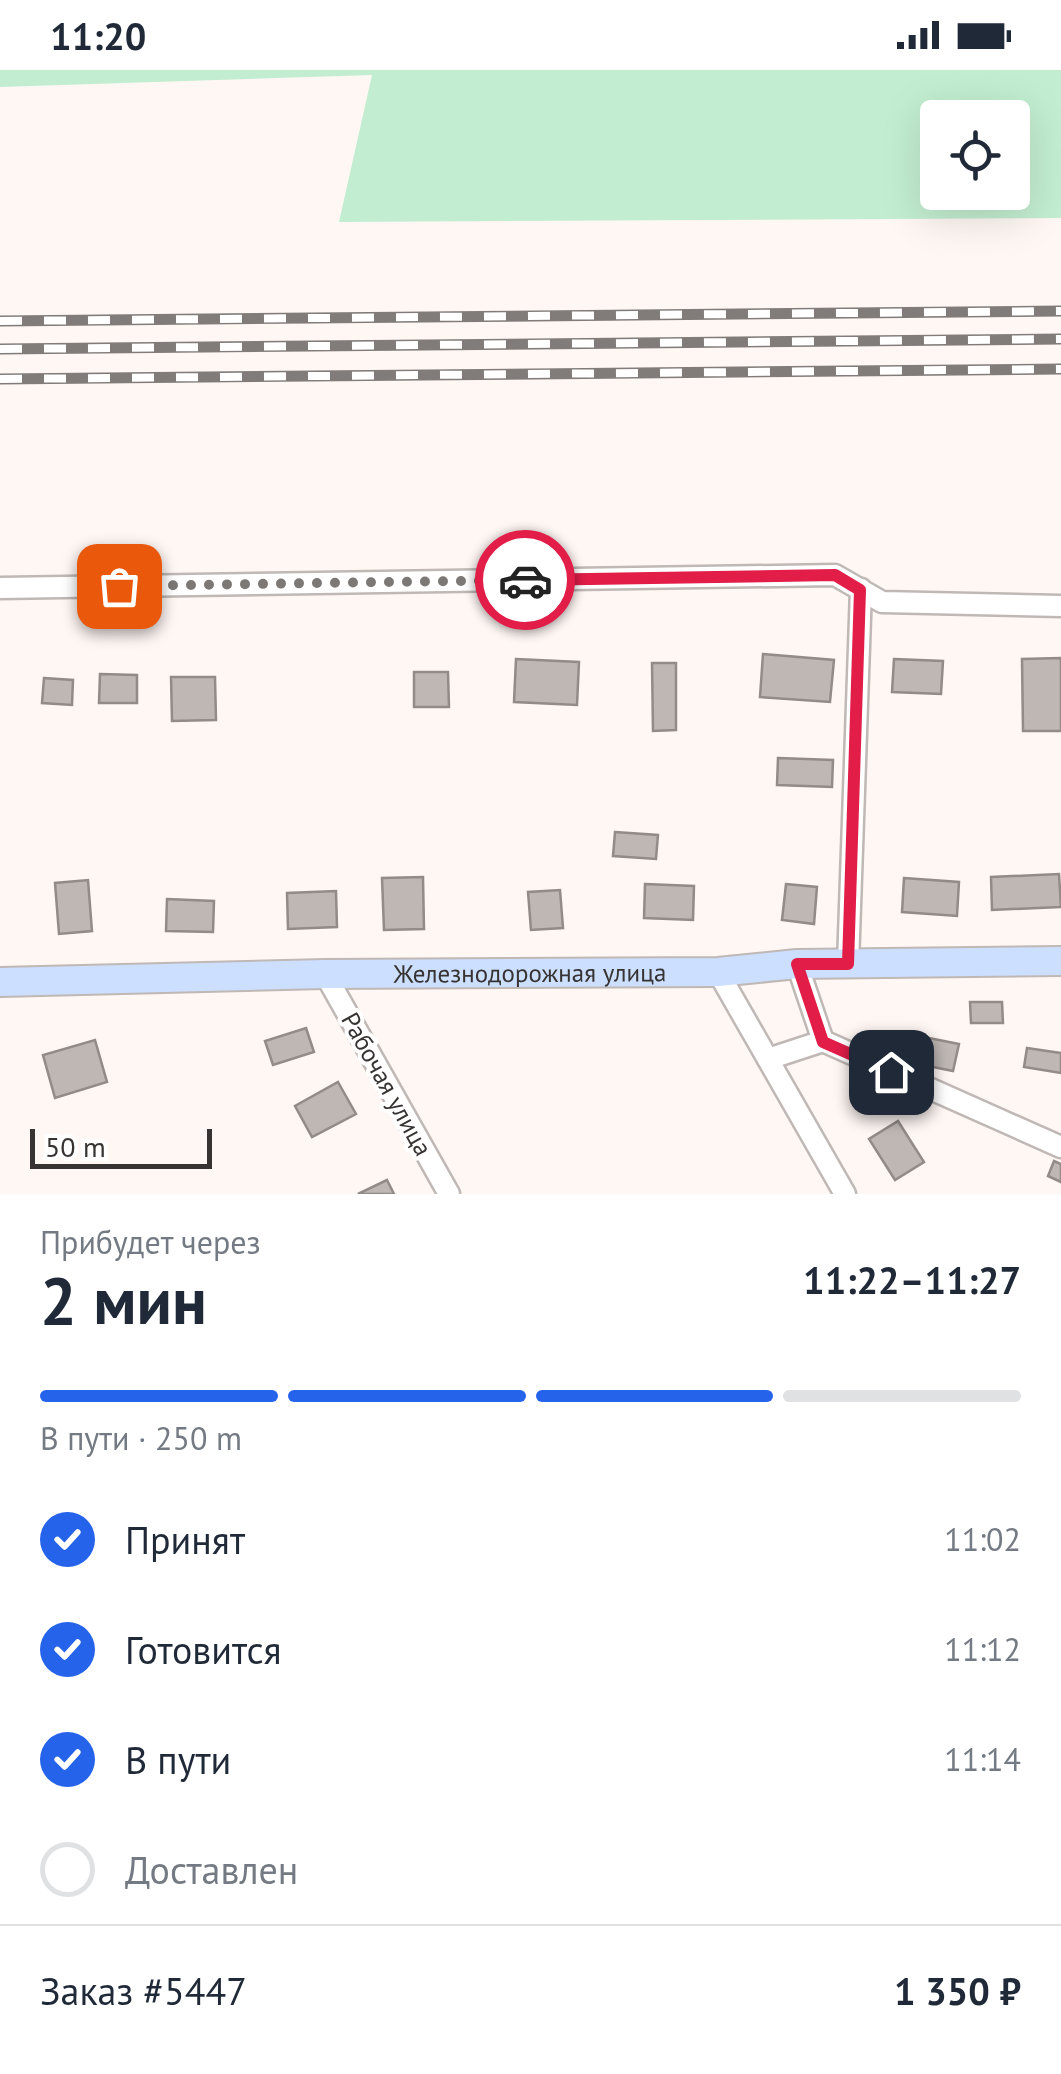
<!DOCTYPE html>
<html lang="ru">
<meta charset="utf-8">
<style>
body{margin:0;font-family:"PT Sans",sans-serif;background:#f6f6f7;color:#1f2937;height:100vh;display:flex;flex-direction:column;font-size:38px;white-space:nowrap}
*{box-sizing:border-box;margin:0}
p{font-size:32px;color:#747a83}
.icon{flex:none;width:55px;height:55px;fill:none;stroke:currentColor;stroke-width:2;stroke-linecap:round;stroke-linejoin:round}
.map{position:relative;height:1124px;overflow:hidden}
.side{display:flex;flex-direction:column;background:#fff;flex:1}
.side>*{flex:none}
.fabs{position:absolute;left:920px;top:30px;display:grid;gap:20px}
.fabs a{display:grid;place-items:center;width:110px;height:110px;border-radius:10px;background:#fff;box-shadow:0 10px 40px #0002;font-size:50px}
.scale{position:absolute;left:30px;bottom:25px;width:182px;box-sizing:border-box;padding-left:10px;border:5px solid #363332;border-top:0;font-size:28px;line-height:35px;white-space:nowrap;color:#363332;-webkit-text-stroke:8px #fff;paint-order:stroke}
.pin{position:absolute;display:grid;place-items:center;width:85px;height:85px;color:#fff;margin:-42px;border-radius:20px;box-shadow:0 5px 15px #0006}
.courier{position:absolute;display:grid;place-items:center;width:100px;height:100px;margin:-50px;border:8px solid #e11d48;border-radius:50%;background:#fff;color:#222;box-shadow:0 2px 12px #0007}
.overview em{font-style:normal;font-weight:700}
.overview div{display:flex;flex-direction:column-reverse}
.overview{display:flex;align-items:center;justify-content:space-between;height:170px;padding:0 40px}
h1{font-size:65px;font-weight:700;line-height:75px}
.bar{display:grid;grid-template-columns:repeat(4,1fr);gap:15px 10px;align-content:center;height:120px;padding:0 40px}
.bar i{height:12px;border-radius:8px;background:#e0e1e3}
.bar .current{background:#2563eb}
.bar p{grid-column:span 4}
.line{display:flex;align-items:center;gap:25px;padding:0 40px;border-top:2px solid #e0e1e3}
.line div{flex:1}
ol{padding:0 40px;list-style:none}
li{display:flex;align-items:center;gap:30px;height:110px}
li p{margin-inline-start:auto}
li .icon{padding:10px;border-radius:50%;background:#2563eb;color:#fff;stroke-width:4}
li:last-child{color:#747a83}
li i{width:55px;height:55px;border:5px solid #e0e1e3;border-radius:50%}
.status{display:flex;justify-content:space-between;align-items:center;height:70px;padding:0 50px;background:#fff;direction:ltr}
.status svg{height:28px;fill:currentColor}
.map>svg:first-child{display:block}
.green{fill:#c2edd0;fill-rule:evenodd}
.building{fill:#beb7b4;stroke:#928b88;stroke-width:2.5}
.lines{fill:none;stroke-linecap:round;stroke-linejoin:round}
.street-casing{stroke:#bfb8b5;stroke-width:25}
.secondary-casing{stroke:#bfb8b5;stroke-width:32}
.street{stroke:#fff;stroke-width:20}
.secondary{stroke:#ccdfff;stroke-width:28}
.rail-casing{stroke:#817c7a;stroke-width:11}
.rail{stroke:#fff;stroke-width:8;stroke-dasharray:22;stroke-linecap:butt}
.done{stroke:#7c7876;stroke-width:10;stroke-dasharray:0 18}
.route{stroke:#e11d48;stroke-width:12}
.labels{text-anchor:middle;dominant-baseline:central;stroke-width:8;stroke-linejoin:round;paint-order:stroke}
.street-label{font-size:25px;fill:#363332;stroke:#fff}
</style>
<div class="status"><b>11:20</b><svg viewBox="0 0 49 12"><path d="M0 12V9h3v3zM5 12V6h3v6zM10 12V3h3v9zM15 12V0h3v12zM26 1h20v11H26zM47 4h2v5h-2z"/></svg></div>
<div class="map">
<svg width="1061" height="1124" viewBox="0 0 1061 1124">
<rect width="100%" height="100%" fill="#fff7f4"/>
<path class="green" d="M0 0H1061V148L339 152 372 5 0 17ZM938 48H1012V122H938Z"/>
<g class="building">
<polygon points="763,584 834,590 830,632 760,627"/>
<polygon points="1061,588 1061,661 1023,661 1022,589"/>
<polygon points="516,589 579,592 577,635 514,632"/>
<polygon points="894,589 943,591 941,624 892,622"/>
<polygon points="652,593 676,593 676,660 653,661"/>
<polygon points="414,602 448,602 449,637 414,637"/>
<polygon points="100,604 137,605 137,633 99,633"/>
<polygon points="171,607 215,607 216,650 172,651"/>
<polygon points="44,608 73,610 72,635 42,633"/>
<polygon points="778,688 833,690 832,717 777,715"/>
<polygon points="615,762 658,765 656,789 613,786"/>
<polygon points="1059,804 1061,837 992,840 991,807"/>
<polygon points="423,807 424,859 384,860 382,808"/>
<polygon points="904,808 959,812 957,846 902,842"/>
<polygon points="88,810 92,861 59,864 55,813"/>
<polygon points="645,814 694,816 693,850 644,848"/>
<polygon points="786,814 817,817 814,854 782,850"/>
<polygon points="560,820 563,858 531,860 528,822"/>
<polygon points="336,821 337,857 288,859 287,823"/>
<polygon points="167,829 214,831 213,862 166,861"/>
<polygon points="970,932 1002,932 1003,953 971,953"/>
<polygon points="306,958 314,982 273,995 265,971"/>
<polygon points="909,964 959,974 953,1001 903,991"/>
<polygon points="95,970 107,1012 55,1028 43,985"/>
<polygon points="1027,978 1061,983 1061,1003 1024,997"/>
<polygon points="338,1012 356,1044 312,1067 295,1036"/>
<polygon points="898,1051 924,1092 895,1110 869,1069"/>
<polygon points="1054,1091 1061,1094 1061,1112 1048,1106"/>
<polygon points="387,1110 394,1124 358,1124"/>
</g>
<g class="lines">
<g class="street-casing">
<g id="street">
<polyline points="0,518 835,505 882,532 1061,536"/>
<polyline points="797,894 823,971 1061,1077"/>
<polyline points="848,894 861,519"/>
<polyline points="718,902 845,1124"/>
<polyline points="325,904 449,1124"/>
<polyline points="768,989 823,971"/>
</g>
</g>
<g class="secondary-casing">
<g id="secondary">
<path id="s1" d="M0 912 325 904 718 902 797 894 1061 891"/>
</g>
</g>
<use href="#street" class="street"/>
<use href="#secondary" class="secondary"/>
<g class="rail-casing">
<g id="rail">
<polyline points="0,251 1061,241"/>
<polyline points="0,279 1061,269"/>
<polyline points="0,309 1061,299"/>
</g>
</g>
<use href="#rail" class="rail"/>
</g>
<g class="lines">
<polyline class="done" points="119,516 525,510"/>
<polyline class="route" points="525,510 835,505 860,520 848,894 797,894 823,972 891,1002"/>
</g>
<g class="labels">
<g class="street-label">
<text stroke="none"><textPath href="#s1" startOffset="530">Железнодорожная улица</textPath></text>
<text transform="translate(387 1014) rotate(61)">Рабочая улица</text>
</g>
</g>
</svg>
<div class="fabs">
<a><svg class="icon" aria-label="locate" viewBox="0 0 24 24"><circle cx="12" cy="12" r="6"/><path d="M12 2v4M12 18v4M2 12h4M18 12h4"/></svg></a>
</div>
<div class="scale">50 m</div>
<div class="pin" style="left:119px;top:516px;background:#ea580c"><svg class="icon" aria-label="bag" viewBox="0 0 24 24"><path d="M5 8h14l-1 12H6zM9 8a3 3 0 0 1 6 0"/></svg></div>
<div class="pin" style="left:891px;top:1002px;background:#1f2937"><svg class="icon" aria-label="home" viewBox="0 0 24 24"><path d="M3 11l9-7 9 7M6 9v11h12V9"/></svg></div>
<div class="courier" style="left:525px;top:510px"><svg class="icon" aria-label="car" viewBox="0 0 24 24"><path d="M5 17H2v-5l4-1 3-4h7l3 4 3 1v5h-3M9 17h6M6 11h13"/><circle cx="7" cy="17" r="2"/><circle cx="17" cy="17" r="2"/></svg></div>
</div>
<section class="side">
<div class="overview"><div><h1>2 мин</h1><p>Прибудет через</p></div><em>11:22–11:27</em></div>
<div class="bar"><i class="current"></i><i class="current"></i><i class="current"></i><i></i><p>В пути · 250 m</p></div>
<ol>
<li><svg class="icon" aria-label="check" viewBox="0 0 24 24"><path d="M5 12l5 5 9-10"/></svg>Принят<p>11:02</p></li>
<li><svg class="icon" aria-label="check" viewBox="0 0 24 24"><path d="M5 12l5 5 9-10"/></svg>Готовится<p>11:12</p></li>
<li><svg class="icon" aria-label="check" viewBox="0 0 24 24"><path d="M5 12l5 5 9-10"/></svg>В пути<p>11:14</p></li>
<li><i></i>Доставлен</li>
</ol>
<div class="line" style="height:130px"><div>Заказ #5447</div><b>1 350 ₽</b></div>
</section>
